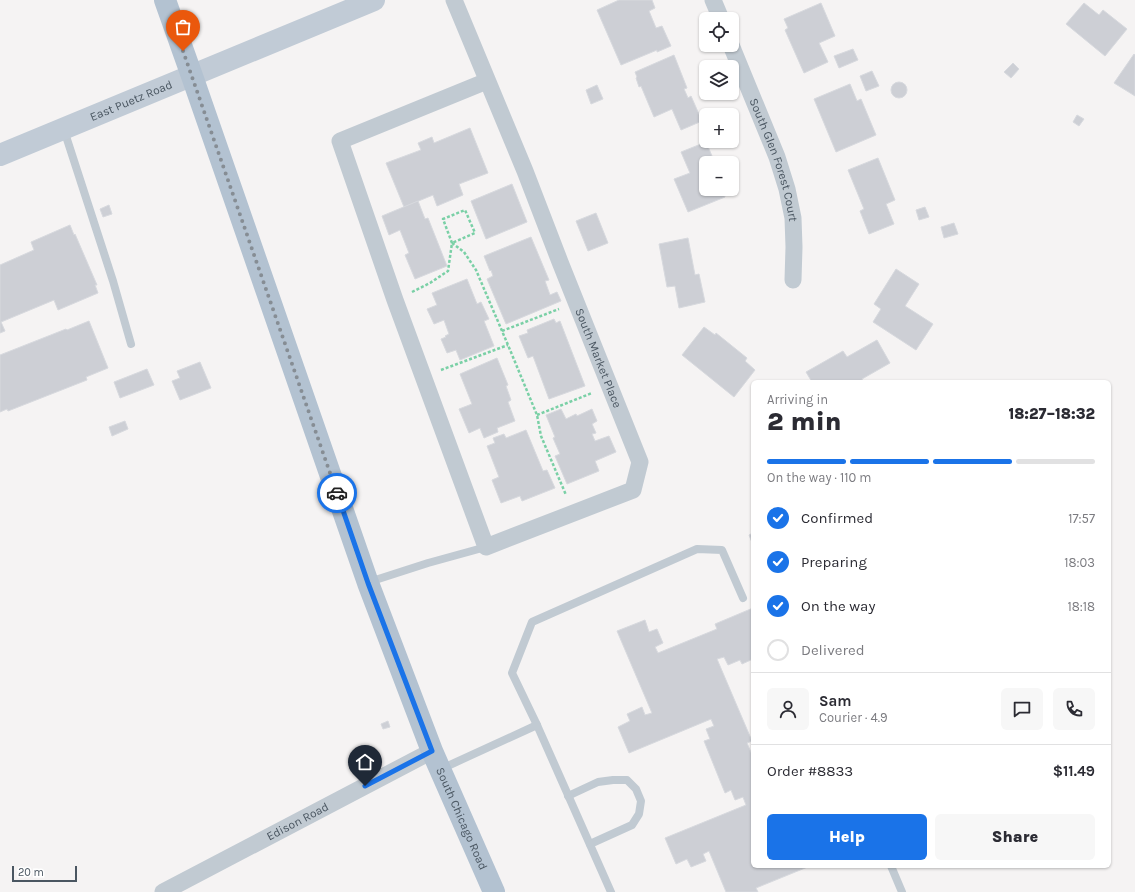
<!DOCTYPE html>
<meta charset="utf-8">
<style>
body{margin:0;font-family:Karla,sans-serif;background:#f7f7f7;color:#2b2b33;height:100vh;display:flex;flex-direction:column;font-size:15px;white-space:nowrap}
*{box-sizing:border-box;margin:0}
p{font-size:13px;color:#7c7c81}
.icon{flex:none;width:22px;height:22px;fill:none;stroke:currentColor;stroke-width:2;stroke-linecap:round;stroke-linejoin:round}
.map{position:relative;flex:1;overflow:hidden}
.details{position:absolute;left:751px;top:380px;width:360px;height:488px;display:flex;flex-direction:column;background:#fff;border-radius:6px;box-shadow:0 1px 3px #0004}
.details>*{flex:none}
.buttons{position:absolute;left:699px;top:12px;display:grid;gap:8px}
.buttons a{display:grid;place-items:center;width:40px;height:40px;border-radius:6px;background:#fff;box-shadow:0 1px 3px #0004;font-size:20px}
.scale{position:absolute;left:12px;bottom:10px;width:65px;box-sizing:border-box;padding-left:4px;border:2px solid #4a5661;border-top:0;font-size:11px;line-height:14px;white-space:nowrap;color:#4a5661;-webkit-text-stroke:3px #fff;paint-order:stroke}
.pin{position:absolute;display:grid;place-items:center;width:34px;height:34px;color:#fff;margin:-41px -17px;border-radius:50% 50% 50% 0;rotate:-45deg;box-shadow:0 0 4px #0007}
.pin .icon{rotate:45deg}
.courier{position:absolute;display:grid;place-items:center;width:40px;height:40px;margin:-20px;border:3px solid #1a73e8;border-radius:50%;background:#fff;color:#222;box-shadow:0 1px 5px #0007}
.overview em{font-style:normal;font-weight:800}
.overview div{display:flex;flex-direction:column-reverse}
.overview{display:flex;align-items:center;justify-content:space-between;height:68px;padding:0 16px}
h1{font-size:26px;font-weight:800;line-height:30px}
.bar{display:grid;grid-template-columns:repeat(4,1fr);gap:6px 4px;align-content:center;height:48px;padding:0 16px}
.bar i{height:5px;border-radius:3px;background:#e1e1e2}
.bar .selected{background:#1a73e8}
.bar p{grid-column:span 4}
.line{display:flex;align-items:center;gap:10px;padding:0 16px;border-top:1px solid #e1e1e2}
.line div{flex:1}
.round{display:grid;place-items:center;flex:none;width:42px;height:42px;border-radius:6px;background:#f7f7f7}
ol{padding:0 16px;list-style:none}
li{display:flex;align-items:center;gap:12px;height:44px}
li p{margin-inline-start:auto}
li .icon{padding:4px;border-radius:50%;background:#1a73e8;color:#fff;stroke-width:4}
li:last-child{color:#7c7c81}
li i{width:22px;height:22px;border:2px solid #e1e1e2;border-radius:50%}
.action{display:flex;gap:8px;margin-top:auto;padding:8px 16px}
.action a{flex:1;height:46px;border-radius:6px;background:#1a73e8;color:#fff;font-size:16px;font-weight:800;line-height:46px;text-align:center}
.action a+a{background:#f7f7f7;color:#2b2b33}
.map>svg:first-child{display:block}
.building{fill:#cdcfd5;stroke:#d7d9de}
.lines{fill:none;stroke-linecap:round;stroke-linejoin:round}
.path{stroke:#7ad0a6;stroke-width:2.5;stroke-dasharray:3 2;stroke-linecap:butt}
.lane{stroke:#c1cad2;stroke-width:8}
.street{stroke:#c1cad2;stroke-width:17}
.secondary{stroke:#c1cbd6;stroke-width:22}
.primary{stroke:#b3c2d1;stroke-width:22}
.done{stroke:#868d94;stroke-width:4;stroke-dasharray:0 7.2}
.route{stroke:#1a73e8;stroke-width:5}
.labels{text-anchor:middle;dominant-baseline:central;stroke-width:3;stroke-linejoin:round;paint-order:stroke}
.street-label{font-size:12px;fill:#4a5661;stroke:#fff}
</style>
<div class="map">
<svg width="1135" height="892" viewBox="0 0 1135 892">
<rect width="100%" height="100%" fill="#f5f3f3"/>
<g class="building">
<polygon points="619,0 652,0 655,8 649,11 656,28 662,26 671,46 657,52 657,50 621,65 597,10"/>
<polygon points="821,3 835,36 819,43 828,62 804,73 785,30 788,28 784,19"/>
<polygon points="1084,3 1099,15 1103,10 1127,29 1105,56 1066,24"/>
<polygon points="853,49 858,60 839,68 834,56"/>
<polygon points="1134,54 1135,55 1135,96 1114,83"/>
<polygon points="674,55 687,88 684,89 688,98 691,96 702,121 681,130 672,109 654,117 641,86 639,87 636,78 637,77 635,72"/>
<polygon points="1013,63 1019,69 1011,78 1004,72"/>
<polygon points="872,71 879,86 866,91 860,76"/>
<circle cx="899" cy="90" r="8"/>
<polygon points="850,84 857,101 861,99 876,135 836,152 814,99"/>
<polygon points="597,85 603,99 591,104 586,90"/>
<polygon points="1077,115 1084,119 1079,126 1073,122"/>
<polygon points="470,128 488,173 459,184 463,195 437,206 433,195 404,207 386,163 421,150 418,143 432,137 434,143"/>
<polygon points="706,142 715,163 706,163 706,189 722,189 725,197 688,212 674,179 690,173 681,152"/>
<polygon points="878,158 895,200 886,204 894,224 869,234 860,211 864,209 848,170"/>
<polygon points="512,184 527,222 486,239 471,201"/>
<polygon points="418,201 425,219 428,218 447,266 415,279 405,255 409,253 400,230 389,235 382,216"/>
<polygon points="109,205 112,214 103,217 100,209"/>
<polygon points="925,207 929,217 919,220 916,210"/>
<polygon points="596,213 608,243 588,251 576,221"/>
<polygon points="954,223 958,234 944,238 941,227"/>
<polygon points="70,225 74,235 75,234 97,285 95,285 98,293 58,310 54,300 1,322 5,331 0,333 0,265 34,250 31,242"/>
<polygon points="531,237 549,280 545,281 550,295 557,292 561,301 506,324 487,279 493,276 491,270 490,271 484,256"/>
<polygon points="688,238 695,275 699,274 705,302 679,308 675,286 667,287 659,244"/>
<polygon points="896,269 919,284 905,306 933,324 916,350 873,322 881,309 874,304"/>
<polygon points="467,279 477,304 481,302 489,319 484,321 494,346 460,360 456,350 447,353 441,339 446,337 445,336 449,334 444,320 434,324 427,309 437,305 432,293"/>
<polygon points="554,319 556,323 560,321 585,386 549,399 533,356 528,358 519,336 528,333 527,330"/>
<polygon points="89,321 108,368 86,377 87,380 8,411 7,409 0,412 0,355 66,329 67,330"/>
<polygon points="704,327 715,335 716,333 747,358 745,361 755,370 734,397 682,355"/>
<polygon points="877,340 890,363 862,379 863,382 812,382 806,372 843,351 847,357"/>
<polygon points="497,358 508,385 506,386 511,400 508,402 515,421 497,428 498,432 484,438 480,428 469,433 459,409 472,404 460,374"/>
<polygon points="200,362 211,388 180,400 172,381 180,378 177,371"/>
<polygon points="147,369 154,385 120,398 114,382"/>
<polygon points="561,409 566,419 576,414 577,416 592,409 597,421 592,424 596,433 592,434 595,441 609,436 616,452 595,461 599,471 567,484 555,456 560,454 553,438 555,437 546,415"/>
<polygon points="125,421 128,429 112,436 109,427"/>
<polygon points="526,430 543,471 547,470 555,488 522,501 520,496 501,503 492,480 499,477 487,446 495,443 493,438 504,434 506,438"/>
<polygon points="753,533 753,545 749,535"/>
<polygon points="753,608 753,659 742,664 740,660 728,665 724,657 717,659 752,741 747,743 753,757 753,866 810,866 756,888 758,892 726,892 709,851 703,854 706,861 691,867 687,859 676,864 665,838 746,805 743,797 735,800 731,790 725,793 704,741 710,739 706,729 714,726 711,719 629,753 618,727 630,721 627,714 642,707 645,715 652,713 617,631 645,620 649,632 657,629 663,643 655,647 658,653 717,629 715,624"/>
<polygon points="388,721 390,727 383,729 381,724"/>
</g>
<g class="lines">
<g class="path">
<polyline points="452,243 464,252 476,270 508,345 537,415 541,436 566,495"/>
<polyline points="412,292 430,283 448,271 452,243 443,219 465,210 475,233 452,243"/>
<polyline points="502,331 559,309"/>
<polyline points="441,370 508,345"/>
<polyline points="537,415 592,393"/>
</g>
<g class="lane">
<polyline points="64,130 113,281 131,344"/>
<polyline points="369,582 428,563 486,547"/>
<polyline points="441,769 537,725"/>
<polyline points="568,796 598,782 613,780 627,780 636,789 641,801 639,814 632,825 590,844"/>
<polyline points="891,866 902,892"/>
<polyline points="611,892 537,725 512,673 532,622 697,549 722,550 743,598"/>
</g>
<g class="street">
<path id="s1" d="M454 0 525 171 560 262 640 462 633 490 486 547 395 300 340 141 487 81"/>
<polyline points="713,0 721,19"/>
<path id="s2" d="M731 45 777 157 787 189 793 218 794 247 793 280"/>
<path id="s3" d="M163 892 432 751"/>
</g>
<path class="secondary" id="s4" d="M0 155 374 0"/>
<path class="primary" id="s5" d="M165 0 192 76 368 583 432 751 494 892"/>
</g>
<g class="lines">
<polyline class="done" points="183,51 337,493"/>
<polyline class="route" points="337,493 368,583 432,751 365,786"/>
</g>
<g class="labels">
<g class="street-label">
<text stroke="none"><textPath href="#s4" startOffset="142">East Puetz Road</textPath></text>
<text stroke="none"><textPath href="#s2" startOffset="123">South Glen Forest Court</textPath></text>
<text stroke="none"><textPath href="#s1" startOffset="386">South Market Place</textPath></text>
<text stroke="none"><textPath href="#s5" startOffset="871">South Chicago Road</textPath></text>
<text stroke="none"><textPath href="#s3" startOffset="152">Edison Road</textPath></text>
</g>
</g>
</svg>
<div class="buttons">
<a><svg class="icon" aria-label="locate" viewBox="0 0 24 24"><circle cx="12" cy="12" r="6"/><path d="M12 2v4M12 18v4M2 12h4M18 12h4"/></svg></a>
<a><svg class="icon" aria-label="layers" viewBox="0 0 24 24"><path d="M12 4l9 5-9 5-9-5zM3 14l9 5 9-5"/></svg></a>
<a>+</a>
<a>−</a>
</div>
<div class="scale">20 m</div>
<div class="pin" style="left:183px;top:51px;background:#ea580c"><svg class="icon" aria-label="bag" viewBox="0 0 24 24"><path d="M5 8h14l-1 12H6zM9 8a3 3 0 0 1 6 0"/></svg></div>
<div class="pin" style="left:365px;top:786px;background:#1f2937"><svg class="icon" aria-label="home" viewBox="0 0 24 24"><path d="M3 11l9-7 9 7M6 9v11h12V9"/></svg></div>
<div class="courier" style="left:337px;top:493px"><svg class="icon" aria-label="car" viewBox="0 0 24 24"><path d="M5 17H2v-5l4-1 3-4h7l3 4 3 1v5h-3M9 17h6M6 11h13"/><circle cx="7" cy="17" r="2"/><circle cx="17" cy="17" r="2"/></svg></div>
<section class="details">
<div class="overview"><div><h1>2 min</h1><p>Arriving in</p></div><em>18:27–18:32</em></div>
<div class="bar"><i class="selected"></i><i class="selected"></i><i class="selected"></i><i></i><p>On the way · 110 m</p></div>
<ol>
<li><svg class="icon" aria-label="check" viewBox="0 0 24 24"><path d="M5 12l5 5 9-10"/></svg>Confirmed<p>17:57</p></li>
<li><svg class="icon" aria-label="check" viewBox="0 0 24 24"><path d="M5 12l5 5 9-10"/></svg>Preparing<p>18:03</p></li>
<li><svg class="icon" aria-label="check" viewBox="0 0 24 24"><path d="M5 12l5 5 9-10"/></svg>On the way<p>18:18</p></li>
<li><i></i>Delivered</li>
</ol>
<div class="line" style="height:72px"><a class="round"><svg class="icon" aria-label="person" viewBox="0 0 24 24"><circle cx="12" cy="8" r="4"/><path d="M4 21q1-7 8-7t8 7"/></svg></a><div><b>Sam</b><p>Courier · 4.9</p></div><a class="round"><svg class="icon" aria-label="chat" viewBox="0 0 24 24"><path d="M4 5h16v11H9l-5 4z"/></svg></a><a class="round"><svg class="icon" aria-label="phone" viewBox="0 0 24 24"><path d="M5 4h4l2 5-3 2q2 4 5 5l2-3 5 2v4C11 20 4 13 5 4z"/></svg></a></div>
<div class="line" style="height:52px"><div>Order #8833</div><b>$11.49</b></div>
<div class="action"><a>Help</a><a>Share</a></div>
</section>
</div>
